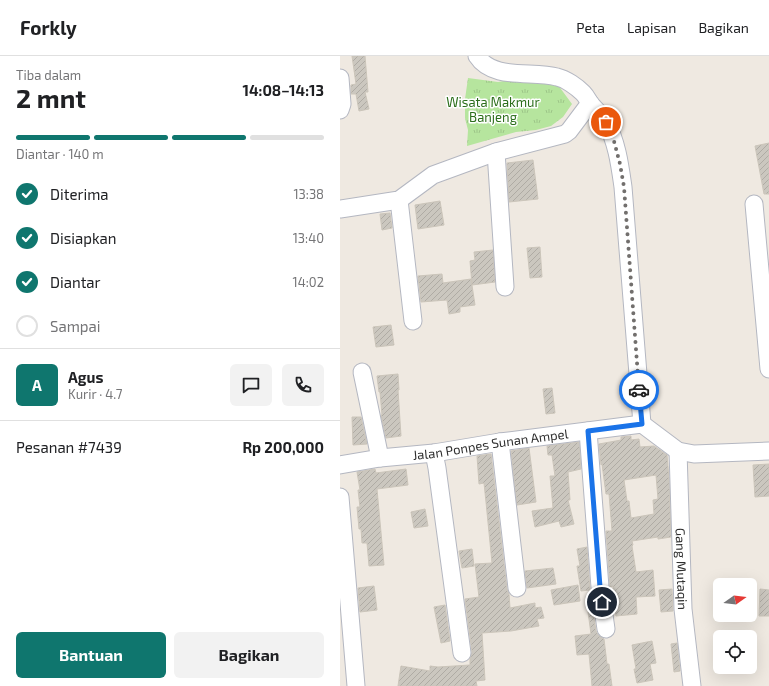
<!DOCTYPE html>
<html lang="id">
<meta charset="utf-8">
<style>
body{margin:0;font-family:"Exo 2",sans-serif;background:#f2f2f2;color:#202124;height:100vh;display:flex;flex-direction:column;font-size:15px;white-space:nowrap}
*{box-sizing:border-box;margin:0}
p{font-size:13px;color:#757577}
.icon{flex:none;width:22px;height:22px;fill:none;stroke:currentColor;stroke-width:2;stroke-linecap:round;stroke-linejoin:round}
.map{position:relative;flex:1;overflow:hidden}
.panel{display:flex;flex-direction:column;background:#fff;width:340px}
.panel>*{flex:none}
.needle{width:26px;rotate:76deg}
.fabs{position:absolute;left:373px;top:522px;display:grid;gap:8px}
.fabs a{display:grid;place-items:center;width:44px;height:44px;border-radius:6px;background:#fff;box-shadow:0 4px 16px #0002;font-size:20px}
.pin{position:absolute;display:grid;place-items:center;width:34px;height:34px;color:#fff;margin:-17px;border:2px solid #fff;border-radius:50%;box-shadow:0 1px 4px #0007}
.courier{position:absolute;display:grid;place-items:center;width:40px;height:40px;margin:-20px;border:3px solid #1a73e8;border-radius:50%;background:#fff;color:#222;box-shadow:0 1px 5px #0007}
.overview em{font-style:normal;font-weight:700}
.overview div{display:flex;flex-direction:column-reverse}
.overview{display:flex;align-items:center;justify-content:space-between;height:68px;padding:0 16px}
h1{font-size:26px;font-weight:700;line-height:30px}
.bar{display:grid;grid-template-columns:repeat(4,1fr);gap:6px 4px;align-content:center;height:48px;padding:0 16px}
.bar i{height:5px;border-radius:3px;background:#e0e0e0}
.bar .current{background:#0f766e}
.bar p{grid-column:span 4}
.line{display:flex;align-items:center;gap:10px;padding:0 16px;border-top:1px solid #e0e0e0}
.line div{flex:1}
.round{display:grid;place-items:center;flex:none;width:42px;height:42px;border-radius:6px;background:#f2f2f2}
ol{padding:0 16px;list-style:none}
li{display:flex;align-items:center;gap:12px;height:44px}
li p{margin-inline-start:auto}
li .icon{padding:4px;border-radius:50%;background:#0f766e;color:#fff;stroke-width:4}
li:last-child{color:#757577}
li i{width:22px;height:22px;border:2px solid #e0e0e0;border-radius:50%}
.action{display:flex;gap:8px;margin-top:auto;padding:8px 16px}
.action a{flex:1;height:46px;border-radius:6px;background:#0f766e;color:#fff;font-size:16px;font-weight:700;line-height:46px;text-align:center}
.action a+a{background:#f2f2f2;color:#202124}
header{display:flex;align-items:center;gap:24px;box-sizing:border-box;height:56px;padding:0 20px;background:#fff;border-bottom:1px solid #e0e0e0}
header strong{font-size:19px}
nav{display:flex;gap:22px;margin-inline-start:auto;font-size:14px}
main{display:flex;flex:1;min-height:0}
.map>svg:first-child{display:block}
.park{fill:url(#park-tufts)}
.building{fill:url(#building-hatch);stroke:#cbc5ba;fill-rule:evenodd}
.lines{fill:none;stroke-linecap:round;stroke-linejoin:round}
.minor-casing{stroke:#b4b7c1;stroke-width:19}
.minor{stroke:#fff;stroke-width:17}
.done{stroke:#726f6d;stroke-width:4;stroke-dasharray:0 7.2}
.route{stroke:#1a73e8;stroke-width:5}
.labels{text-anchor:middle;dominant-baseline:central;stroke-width:3;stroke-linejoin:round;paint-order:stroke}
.park-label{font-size:13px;fill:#2c6e1b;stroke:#fff}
.street-label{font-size:13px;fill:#2e2e2e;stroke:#fff}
</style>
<header>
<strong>Forkly</strong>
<nav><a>Peta</a><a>Lapisan</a><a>Bagikan</a></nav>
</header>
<main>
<section class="panel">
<div class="overview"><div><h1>2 mnt</h1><p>Tiba dalam</p></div><em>14:08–14:13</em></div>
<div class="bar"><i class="current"></i><i class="current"></i><i class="current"></i><i></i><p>Diantar · 140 m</p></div>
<ol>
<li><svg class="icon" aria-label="check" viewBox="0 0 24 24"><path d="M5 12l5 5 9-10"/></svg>Diterima<p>13:38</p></li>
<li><svg class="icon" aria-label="check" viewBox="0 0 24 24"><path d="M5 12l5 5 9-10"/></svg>Disiapkan<p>13:40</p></li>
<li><svg class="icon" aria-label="check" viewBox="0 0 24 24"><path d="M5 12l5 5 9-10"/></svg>Diantar<p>14:02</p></li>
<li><i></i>Sampai</li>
</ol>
<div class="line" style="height:72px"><b class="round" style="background:#0f766e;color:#fff">A</b><div><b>Agus</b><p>Kurir · 4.7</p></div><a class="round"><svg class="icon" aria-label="chat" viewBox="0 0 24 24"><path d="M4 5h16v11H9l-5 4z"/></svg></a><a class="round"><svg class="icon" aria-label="phone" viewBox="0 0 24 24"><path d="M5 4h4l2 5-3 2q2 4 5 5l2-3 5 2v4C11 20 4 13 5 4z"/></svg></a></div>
<div class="line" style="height:52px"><div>Pesanan #7439</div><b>Rp 200,000</b></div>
<div class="action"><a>Bantuan</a><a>Bagikan</a></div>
</section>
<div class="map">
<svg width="429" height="630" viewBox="0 0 429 630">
<defs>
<pattern id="park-tufts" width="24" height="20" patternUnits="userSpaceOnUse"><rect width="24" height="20" fill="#b6e59e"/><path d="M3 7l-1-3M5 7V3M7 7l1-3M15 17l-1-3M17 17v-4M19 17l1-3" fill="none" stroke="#9dc588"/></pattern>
<pattern id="building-hatch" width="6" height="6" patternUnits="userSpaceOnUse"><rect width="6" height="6" fill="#cbc7bf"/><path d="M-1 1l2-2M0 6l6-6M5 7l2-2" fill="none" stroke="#afaba4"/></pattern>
</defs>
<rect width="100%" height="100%" fill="#efe9e1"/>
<polygon class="park" points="128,22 158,26 170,24 187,24 193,27 218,29 232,48 223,61 211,70 196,74 176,76 127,90 128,74 125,62 125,43"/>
<g class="building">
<polygon points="12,0 25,0 28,36 25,36 29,53 19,55 16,38 11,38 11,29 16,28"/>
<polygon points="429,87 429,138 424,138 415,90"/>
<polygon points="193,104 198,143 169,146 167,107"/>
<polygon points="100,145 104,169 78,173 75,149"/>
<polygon points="50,157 52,172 42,174 40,158"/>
<polygon points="200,191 202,221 190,222 187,192"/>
<polygon points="153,194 155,226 132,229 130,205 135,204 134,196"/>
<polygon points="102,218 103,227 131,223 135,249 120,251 120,256 109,258 107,244 81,246 78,220"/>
<polygon points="51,269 54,289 36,291 33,271"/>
<polygon points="58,318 59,334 58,334 61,380 46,382 41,359 42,359 40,336 39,336 37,320"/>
<polygon points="212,332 215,357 206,358 203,333"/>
<polygon points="12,361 21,361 27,388 13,389"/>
<path d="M291 380V384L299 383 300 391 314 390 327 399 329 423 331 481 318 483V481L292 485 293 489 292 490 296 516 313 514 315 540 296 541 297 558 276 560 273 530 270 531V530L266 475H272L269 438H266L262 408 261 409 259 388 281 384V381ZM316 419 318 443 313 444 314 458 291 462 289 445H287L284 424Z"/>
<polygon points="239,386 241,413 228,416 230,444 228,444 234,468 221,471 219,465 195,471 192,455 213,452 210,420 215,420 212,399 208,399 207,390"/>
<polygon points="189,392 196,446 177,449 171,395"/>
<polygon points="151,398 167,533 169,538 170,552 195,547 195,552 201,551 204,562 197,563 199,570 171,575 142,577 145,624 136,625 137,630 58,630 61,610 90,615 90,610 98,611 130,609 130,603 131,600 132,596 125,543 139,541 135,508 152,507 146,446 144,427 139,428 137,400"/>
<polygon points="429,408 429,440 415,441 413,409"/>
<polygon points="35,413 36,417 66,413 68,429 37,433 44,509 29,510 27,487 22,487 21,473 19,473 17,451 20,451 18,434 20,434 17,416"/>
<polygon points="85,453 88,470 74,472 71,456"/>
<polygon points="247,491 250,534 241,535 237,510 240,510 237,493"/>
<polygon points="132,493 134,510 122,512 119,495"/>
<polygon points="213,512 216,528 187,532 185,515"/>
<polygon points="238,529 240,545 214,549 211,534"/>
<polygon points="34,530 37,554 20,556 18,532"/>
<polygon points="332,533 333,555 321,556 319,534"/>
<polygon points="420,533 429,534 429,560 419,560"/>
<polygon points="105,549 110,585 101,587 94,551"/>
<polygon points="253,555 256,575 258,579 264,583 267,608 269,608 272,630 252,630 249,598 237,599 235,580 251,578 248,556"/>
<polygon points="312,585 316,607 310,608 313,624 297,627 294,613 296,613 292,589"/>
<polygon points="337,587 340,615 334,616 331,588"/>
</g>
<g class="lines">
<g class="minor-casing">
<g id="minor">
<path d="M137 0C153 25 193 14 217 21 226 23 237 31 243 37 246 40 248 44 250 47 255 54 262 59 266 66 277 86 280 110 283 131L302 368"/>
<polyline points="0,22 2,48 0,54"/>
<polyline points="156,96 165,231"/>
<polyline points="59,144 73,265"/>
<polyline points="414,148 429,313"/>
<polyline points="0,153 59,144 93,119 156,96 225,78 229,75 250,47"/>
<polyline points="22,316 40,402"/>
<polyline points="302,368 338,395 354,398 429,395"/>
<polyline points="248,375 260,531 266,573"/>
<polyline points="160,386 177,532"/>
<path id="s1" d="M338 395 343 553 352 630"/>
<polyline points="94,397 97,412 122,597"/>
<path id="s2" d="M0 409 40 402 94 397 160 386 302 368"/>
<polyline points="0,441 16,630"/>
</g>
</g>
<use href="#minor" class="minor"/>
</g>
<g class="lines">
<polyline class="done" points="266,66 274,85 280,108 284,131 299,334"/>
<polyline class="route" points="262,546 260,531 248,375 302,368 299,334"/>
</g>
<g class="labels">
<g class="park-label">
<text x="153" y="46">Wisata Makmur<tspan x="153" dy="15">Banjeng</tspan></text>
</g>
<g class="street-label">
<text stroke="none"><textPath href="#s2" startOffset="152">Jalan Ponpes Sunan Ampel</textPath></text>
<text stroke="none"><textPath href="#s1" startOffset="118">Gang Mutaqin</textPath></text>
</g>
</g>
</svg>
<div class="fabs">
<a><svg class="needle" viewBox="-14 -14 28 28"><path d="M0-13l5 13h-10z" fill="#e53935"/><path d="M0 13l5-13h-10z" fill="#757577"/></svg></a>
<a><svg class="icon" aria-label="locate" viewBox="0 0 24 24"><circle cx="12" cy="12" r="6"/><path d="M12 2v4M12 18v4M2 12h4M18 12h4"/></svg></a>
</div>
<div class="pin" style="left:266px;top:66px;background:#ea580c"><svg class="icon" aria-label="bag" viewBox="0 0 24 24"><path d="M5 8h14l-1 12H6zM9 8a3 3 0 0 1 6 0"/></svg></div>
<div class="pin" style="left:262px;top:546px;background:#1f2937"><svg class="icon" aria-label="home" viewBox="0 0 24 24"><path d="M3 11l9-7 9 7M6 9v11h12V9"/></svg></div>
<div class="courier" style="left:299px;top:334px"><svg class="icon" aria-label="car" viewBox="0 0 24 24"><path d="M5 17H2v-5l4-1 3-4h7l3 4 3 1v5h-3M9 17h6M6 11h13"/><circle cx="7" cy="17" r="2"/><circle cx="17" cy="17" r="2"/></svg></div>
</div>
</main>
